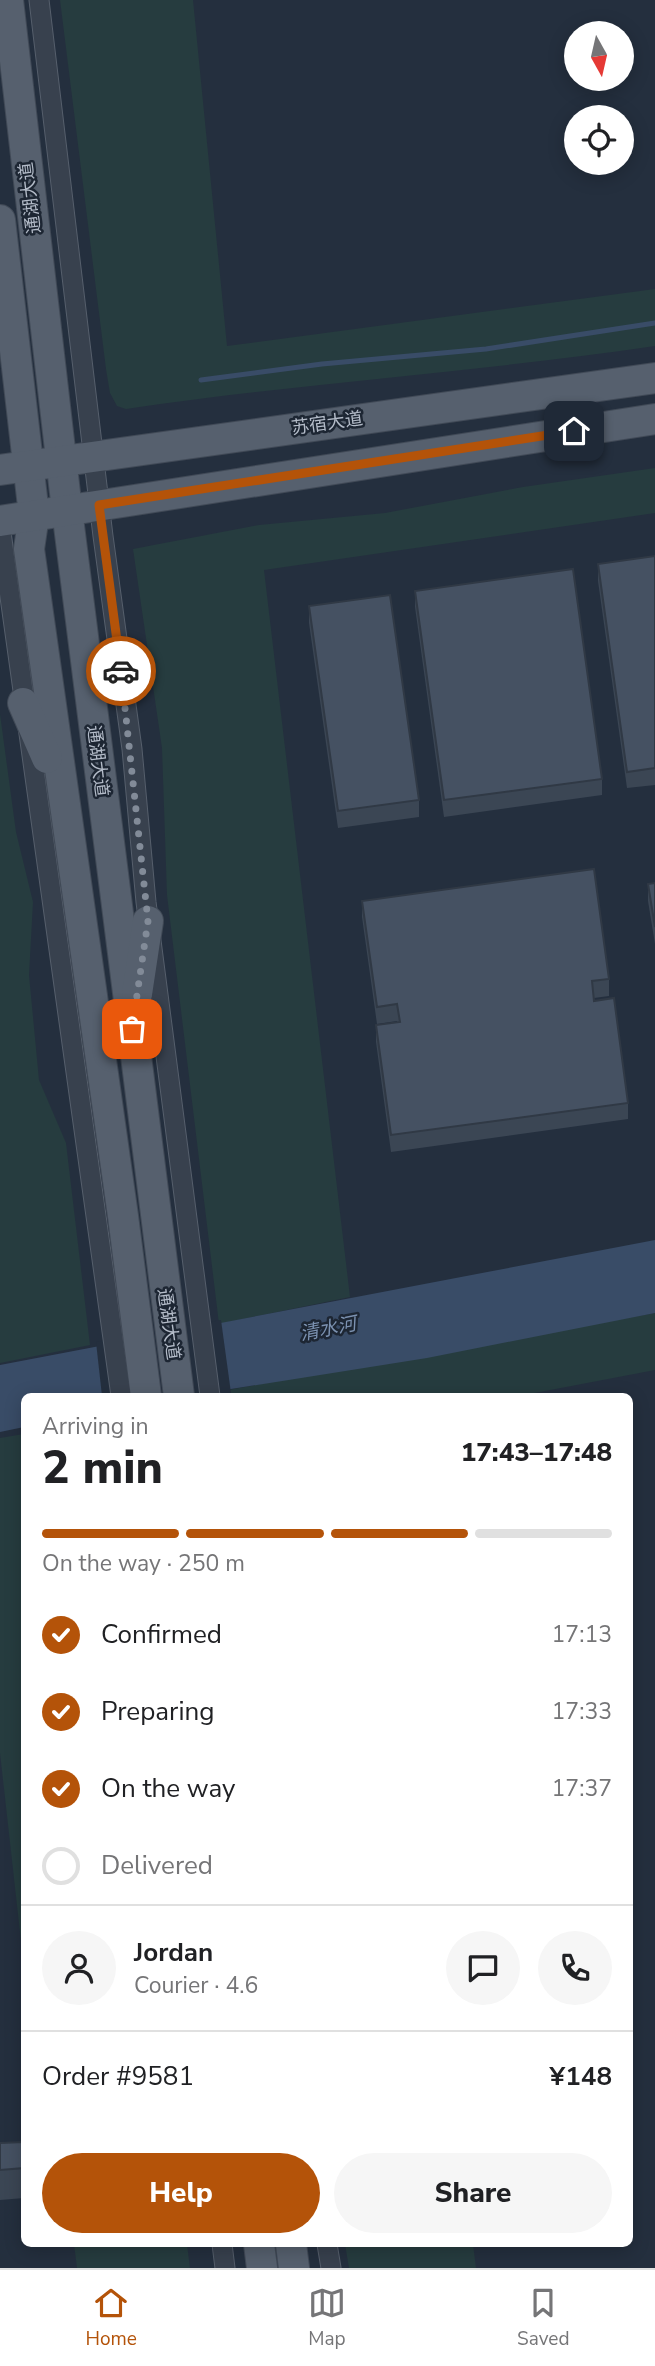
<!DOCTYPE html>
<meta charset="utf-8">
<style>
body{margin:0;font-family:"Nunito Sans","Noto Sans SC",sans-serif;background:#f6f6f6;color:#202124;height:100vh;display:flex;flex-direction:column;font-size:26px;white-space:nowrap}
*{box-sizing:border-box;margin:0}
p{font-size:23px;color:#757577}
.icon{flex:none;width:38px;height:38px;fill:none;stroke:currentColor;stroke-width:2;stroke-linecap:round;stroke-linejoin:round}
.map{position:relative;flex:1;overflow:hidden}
.details{position:absolute;left:21px;top:1393px;width:612px;height:854px;display:flex;flex-direction:column;background:#fff;border-radius:10px;box-shadow:0 4px 18px #0003}
.details>*{flex:none}
.needle{width:46px;rotate:172deg}
.controls{position:absolute;left:564px;top:21px;display:grid;gap:14px}
.controls a{display:grid;place-items:center;width:70px;height:70px;border-radius:50%;background:#fff;box-shadow:0 4px 18px #0003;font-size:35px}
.pin{position:absolute;display:grid;place-items:center;width:60px;height:60px;color:#fff;margin:-30px;border-radius:14px;box-shadow:0 4px 10px #0006}
.courier{position:absolute;display:grid;place-items:center;width:70px;height:70px;margin:-35px;border:5px solid #b45309;border-radius:50%;background:#fff;color:#222;box-shadow:0 2px 9px #0007}
.overview em{font-style:normal;font-weight:800}
.overview div{display:flex;flex-direction:column-reverse}
.overview{display:flex;align-items:center;justify-content:space-between;height:119px;padding:0 21px}
h1{font-size:46px;font-weight:800;line-height:52px}
.bar{display:grid;grid-template-columns:repeat(4,1fr);gap:10px 7px;align-content:center;height:84px;padding:0 21px}
.bar i{height:9px;border-radius:5px;background:#e0e0e0}
.bar .selected{background:#b45309}
.bar p{grid-column:span 4}
.line{display:flex;align-items:center;gap:18px;padding:0 21px;border-top:2px solid #e0e0e0}
.line div{flex:1}
.round{display:grid;place-items:center;flex:none;width:74px;height:74px;border-radius:37px;background:#f6f6f6}
ol{padding:0 21px;list-style:none}
li{display:flex;align-items:center;gap:21px;height:77px}
li p{margin-inline-start:auto}
li .icon{padding:7px;border-radius:50%;background:#b45309;color:#fff;stroke-width:4}
li:last-child{color:#757577}
li i{width:38px;height:38px;border:4px solid #e0e0e0;border-radius:50%}
.button{display:flex;gap:14px;margin-top:auto;padding:14px 21px}
.button a{flex:1;height:80px;border-radius:42px;background:#b45309;color:#fff;font-size:28px;font-weight:800;line-height:80px;text-align:center}
.button a+a{background:#f6f6f6;color:#202124}
.menu{display:flex;justify-content:space-around;align-items:center;height:98px;border-top:2px solid #e0e0e0;background:#fff;font-size:19px;color:#757577}
.menu a{display:grid;justify-items:center;gap:4px}
.menu .selected{color:#b45309}
.map>svg:first-child{display:block}
.green{fill:#263c3f}
.water{fill:#394c67}
.pier{fill:#242f3e}
.lines{fill:none;stroke-linecap:round;stroke-linejoin:round}
.stream{stroke:#394c67;stroke-width:5}
.street-casing{stroke:#565f6c;stroke-width:21}
.primary-casing{stroke:#414a57;stroke-width:32}
.street{stroke:#38414e;stroke-width:19}
.primary{stroke:#56606e;stroke-width:30}
.wall{fill:#3b4654}
.building{fill:#455162;stroke:#303945;stroke-width:2}
.done{stroke:#828b98;stroke-width:7;stroke-dasharray:0 12.6}
.route{stroke:#b45309;stroke-width:9}
.labels{text-anchor:middle;dominant-baseline:central;stroke-width:5;stroke-linejoin:round;paint-order:stroke}
.street-label{font-size:18px;fill:#b4bcc9;stroke:#1d2633}
.water-label{font-size:19px;font-style:italic;fill:#7c92b1;stroke:#1d2633}
</style>
<div class="map">
<svg width="655" height="2268" viewBox="0 0 655 2268">
<rect width="100%" height="100%" fill="#242f3e"/>
<g class="green">
<path d="M60 0H193L227 346 655 289V346C479 372 302 383 126 409L117 406 110 393 106 369Z"/>
<polygon points="655,468 655,513 264,570 350,1297 219,1324 167,895 162,748 133,549 259,525 385,513 523,487"/>
<polygon points="0,714 16,832 33,902 29,975 39,1080 66,1143 90,1345 0,1363"/>
<polygon points="655,1313 655,1370 519,1396 229,1396 228,1390"/>
<polygon points="24,1434 24,1968 0,1753 0,1438"/>
<polygon points="74,2244 187,2244 190,2268 77,2268"/>
<polygon points="345,2244 473,2244 476,2268 349,2268"/>
</g>
<polygon class="water" points="655,1240 655,1313 427,1358 187,1396 24,1396 24,1427 0,1432 0,1365"/>
<polygon class="pier" points="221,1320 231,1393 209,1396 102,1396 96,1342"/>
<g class="lines">
<polyline class="stream" points="201,380 322,364 486,349 655,323"/>
<g class="street-casing">
<g id="street">
<polyline points="39,0 103,536 132,749 146,902 210,1396"/>
<polyline points="0,525 121,1396"/>
<polyline points="222,2244 225,2268"/>
<polyline points="327,2244 331,2268"/>
</g>
</g>
<g class="primary-casing">
<g id="primary">
<polyline points="8,0 67,510 179,1396"/>
<polyline points="0,220 34,515 29,549 123,1216 146,1396"/>
<polyline points="0,470 655,378"/>
<polyline points="0,521 655,419"/>
<polyline points="23,703 47,758"/>
<polyline points="137,994 148,921"/>
<polyline points="259,2244 262,2268"/>
<polyline points="291,2244 294,2268"/>
</g>
</g>
<use href="#street" class="street"/>
<use href="#primary" class="primary"/>
</g>
<g class="wall">
<polygon points="655,556 655,785 627,788 598,581 598,564"/>
<polygon points="415,591 602,779 602,795 444,817 415,607"/>
<polygon points="309,606 419,800 419,817 338,828 309,623"/>
<polygon points="655,883 655,944 648,901 648,884"/>
<polygon points="362,901 609,979 609,996 594,998 628,1103 628,1119 391,1152 376,1042 376,1025 397,1023 397,1021 377,1024 362,917"/>
<polygon points="24,2142 24,2198 0,2200 0,2143"/>
</g>
<g class="building">
<polygon points="655,556 655,768 627,772 598,564"/>
<polygon points="573,569 602,779 444,800 415,591"/>
<polygon points="390,595 419,800 338,811 309,606"/>
<polygon points="594,869 609,979 592,981 594,1001 614,998 628,1103 391,1135 376,1025 400,1022 397,1004 377,1007 362,901"/>
<polygon points="655,883 655,927 648,884"/>
<polygon points="24,2142 24,2168 0,2170 0,2143"/>
</g>
<g class="lines">
<polyline class="done" points="121,671 148,921 132,1029"/>
<polyline class="route" points="121,671 99,505 574,431"/>
</g>
<g class="labels">
<g class="street-label">
<text transform="translate(30 198) rotate(-97)">通湖大道</text>
<text transform="translate(327 423) rotate(-8)">苏宿大道</text>
<text transform="translate(98 761) rotate(83)">通湖大道</text>
<text transform="translate(169 1324) rotate(82)">通湖大道</text>
</g>
<g class="water-label">
<text transform="translate(328 1329) rotate(-11)">清水河</text>
</g>
</g>
</svg>
<div class="controls">
<a><svg class="needle" viewBox="-14 -14 28 28"><path d="M0-13l5 13h-10z" fill="#e53935"/><path d="M0 13l5-13h-10z" fill="#757577"/></svg></a>
<a><svg class="icon" aria-label="locate" viewBox="0 0 24 24"><circle cx="12" cy="12" r="6"/><path d="M12 2v4M12 18v4M2 12h4M18 12h4"/></svg></a>
</div>
<div class="pin" style="left:132px;top:1029px;background:#ea580c"><svg class="icon" aria-label="bag" viewBox="0 0 24 24"><path d="M5 8h14l-1 12H6zM9 8a3 3 0 0 1 6 0"/></svg></div>
<div class="pin" style="left:574px;top:431px;background:#1f2937"><svg class="icon" aria-label="home" viewBox="0 0 24 24"><path d="M3 11l9-7 9 7M6 9v11h12V9"/></svg></div>
<div class="courier" style="left:121px;top:671px"><svg class="icon" aria-label="car" viewBox="0 0 24 24"><path d="M5 17H2v-5l4-1 3-4h7l3 4 3 1v5h-3M9 17h6M6 11h13"/><circle cx="7" cy="17" r="2"/><circle cx="17" cy="17" r="2"/></svg></div>
<section class="details">
<div class="overview"><div><h1>2 min</h1><p>Arriving in</p></div><em>17:43–17:48</em></div>
<div class="bar"><i class="selected"></i><i class="selected"></i><i class="selected"></i><i></i><p>On the way · 250 m</p></div>
<ol>
<li><svg class="icon" aria-label="check" viewBox="0 0 24 24"><path d="M5 12l5 5 9-10"/></svg>Confirmed<p>17:13</p></li>
<li><svg class="icon" aria-label="check" viewBox="0 0 24 24"><path d="M5 12l5 5 9-10"/></svg>Preparing<p>17:33</p></li>
<li><svg class="icon" aria-label="check" viewBox="0 0 24 24"><path d="M5 12l5 5 9-10"/></svg>On the way<p>17:37</p></li>
<li><i></i>Delivered</li>
</ol>
<div class="line" style="height:126px"><a class="round"><svg class="icon" aria-label="person" viewBox="0 0 24 24"><circle cx="12" cy="8" r="4"/><path d="M4 21q1-7 8-7t8 7"/></svg></a><div><b>Jordan</b><p>Courier · 4.6</p></div><a class="round"><svg class="icon" aria-label="chat" viewBox="0 0 24 24"><path d="M4 5h16v11H9l-5 4z"/></svg></a><a class="round"><svg class="icon" aria-label="phone" viewBox="0 0 24 24"><path d="M5 4h4l2 5-3 2q2 4 5 5l2-3 5 2v4C11 20 4 13 5 4z"/></svg></a></div>
<div class="line" style="height:91px"><div>Order #9581</div><b>¥148</b></div>
<div class="button"><a>Help</a><a>Share</a></div>
</section>
</div>
<nav class="menu">
<a class="selected"><svg class="icon" aria-label="home" viewBox="0 0 24 24"><path d="M3 11l9-7 9 7M6 9v11h12V9"/></svg>Home</a>
<a><svg class="icon" aria-label="map" viewBox="0 0 24 24"><path d="M3 6l6-2 6 2 6-2v14l-6 2-6-2-6 2zM9 4v14M15 6v14"/></svg>Map</a>
<a><svg class="icon" aria-label="saved" viewBox="0 0 24 24"><path d="M7 4h10v16l-5-4-5 4z"/></svg>Saved</a>
</nav>
